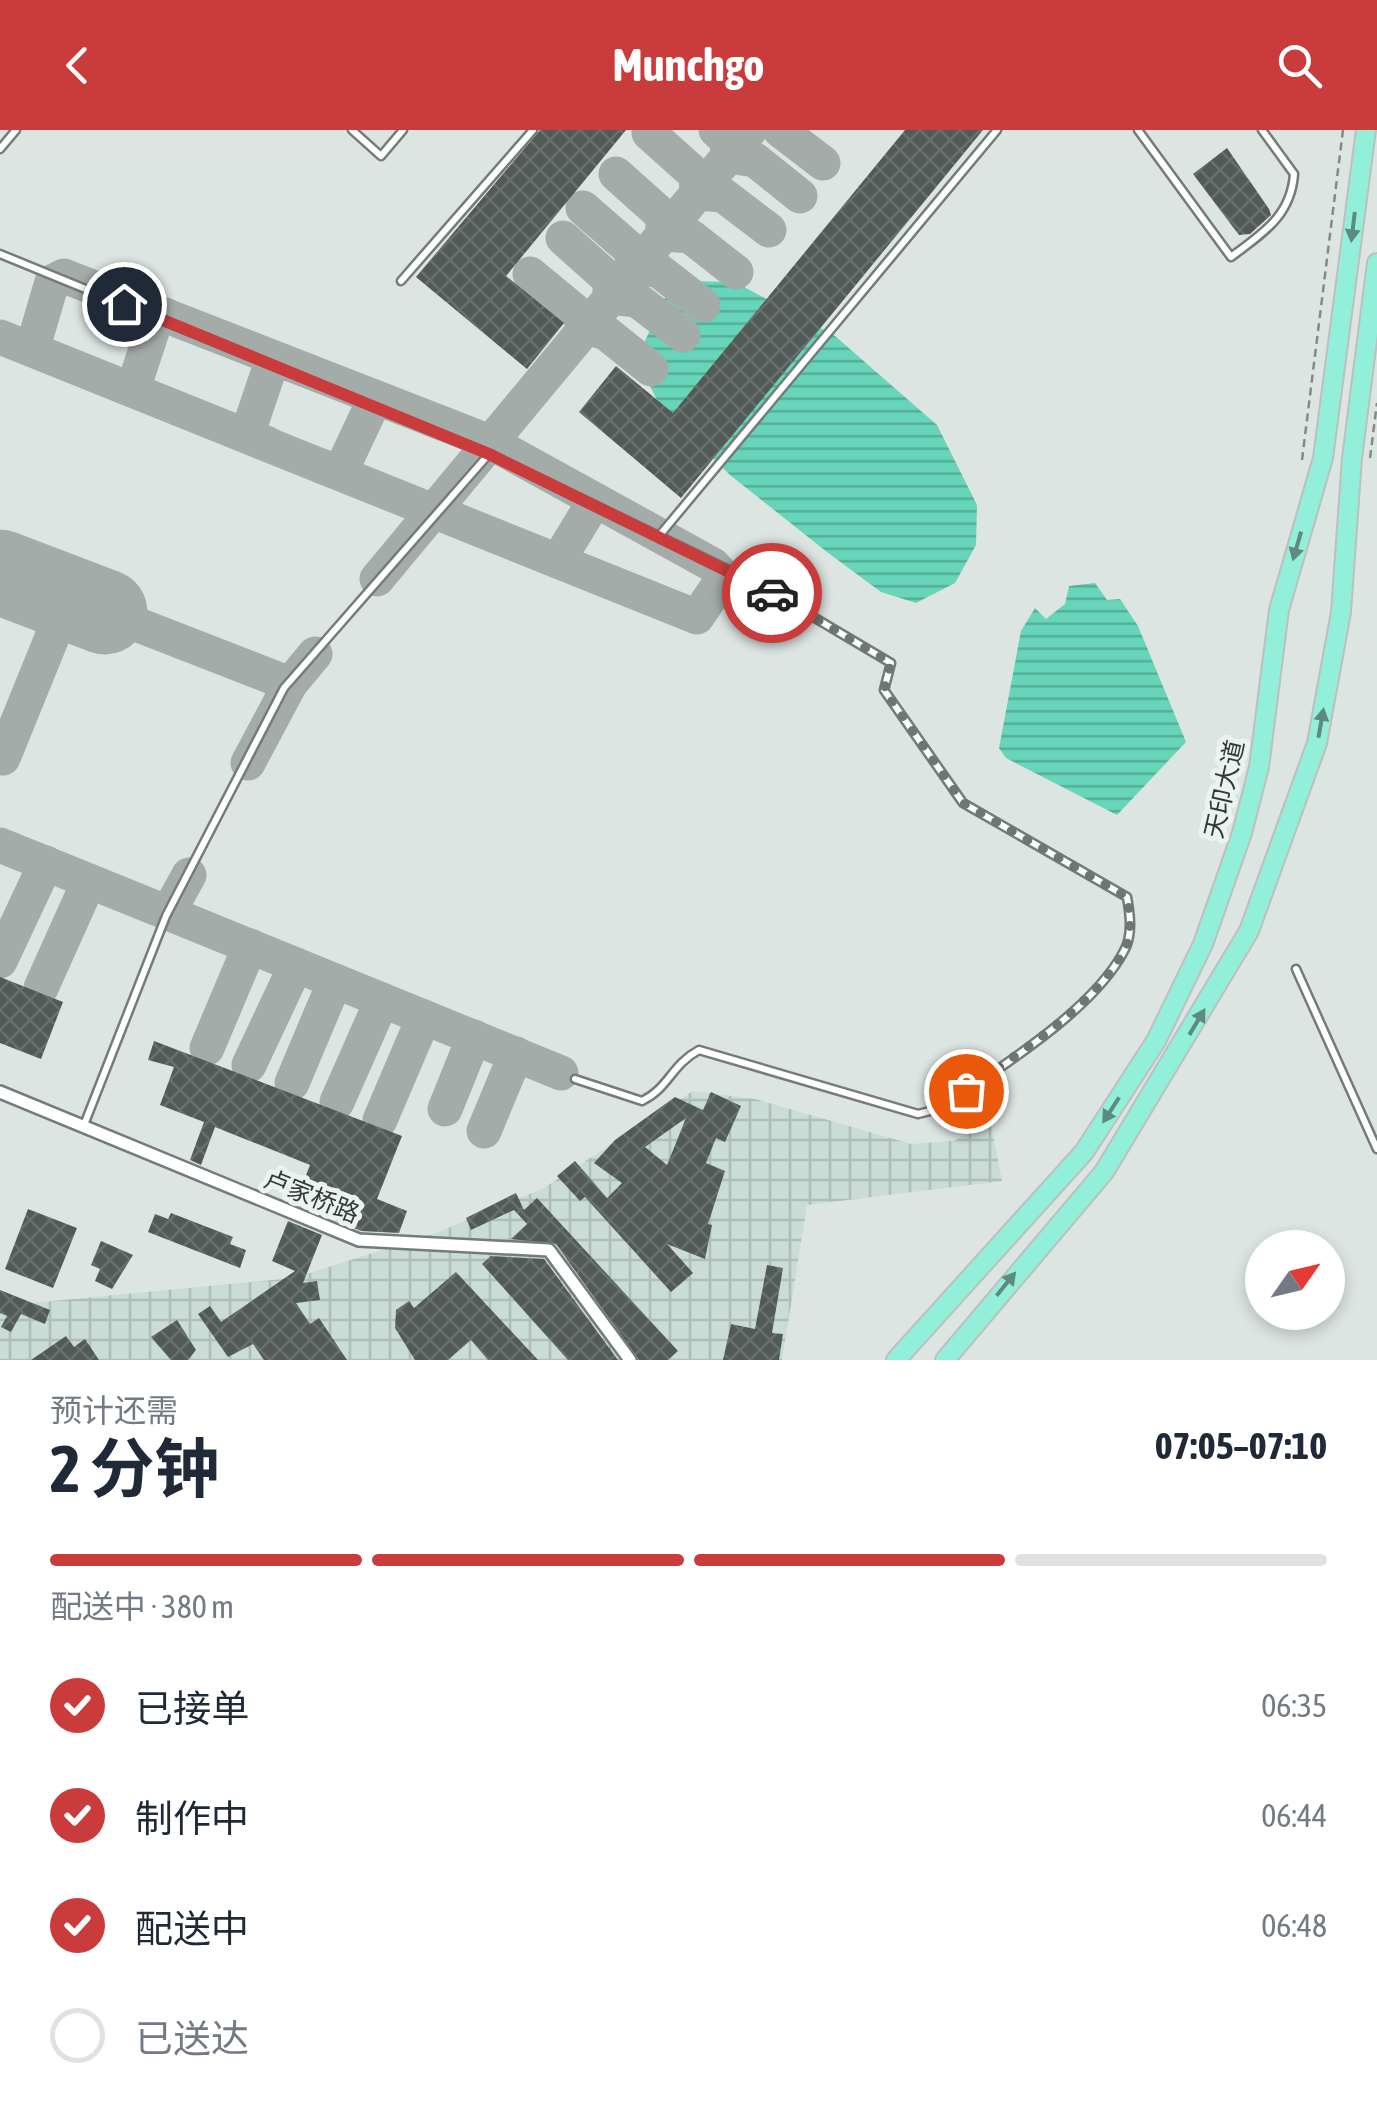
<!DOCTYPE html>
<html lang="zh">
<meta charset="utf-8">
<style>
body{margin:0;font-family:"Asap Condensed","Noto Sans SC",sans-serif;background:#f2f2f3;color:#1f2937;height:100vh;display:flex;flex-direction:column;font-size:38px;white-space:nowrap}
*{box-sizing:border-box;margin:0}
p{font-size:32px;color:#747a83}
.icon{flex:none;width:55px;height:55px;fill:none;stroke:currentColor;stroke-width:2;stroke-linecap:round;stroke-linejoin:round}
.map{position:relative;height:1230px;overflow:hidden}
.sheet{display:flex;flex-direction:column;background:#fff;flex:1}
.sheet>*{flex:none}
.needle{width:65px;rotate:56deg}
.fabs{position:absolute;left:1245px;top:1100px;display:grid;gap:20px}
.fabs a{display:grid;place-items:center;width:100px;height:100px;border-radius:50%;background:#fff;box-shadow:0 5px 15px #0003;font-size:50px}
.pin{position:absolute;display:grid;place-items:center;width:85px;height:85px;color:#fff;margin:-42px;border:5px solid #fff;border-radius:50%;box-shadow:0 2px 10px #0007}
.courier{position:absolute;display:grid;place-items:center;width:100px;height:100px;margin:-50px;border:8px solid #ca3b3c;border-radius:50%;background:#fff;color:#222;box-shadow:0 2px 12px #0007}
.overview em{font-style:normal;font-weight:700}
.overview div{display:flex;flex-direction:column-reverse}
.overview{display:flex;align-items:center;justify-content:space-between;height:170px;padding:0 50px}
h1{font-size:65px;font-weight:700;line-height:75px}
.bar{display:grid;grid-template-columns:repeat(4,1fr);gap:15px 10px;align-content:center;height:120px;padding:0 50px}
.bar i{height:12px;border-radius:8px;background:#e0e1e3}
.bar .on{background:#ca3b3c}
.bar p{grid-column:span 4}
ol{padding:0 50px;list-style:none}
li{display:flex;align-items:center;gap:30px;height:110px}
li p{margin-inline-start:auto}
li .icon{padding:10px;border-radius:50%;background:#ca3b3c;color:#fff;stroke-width:4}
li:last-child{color:#747a83}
li i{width:55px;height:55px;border:5px solid #e0e1e3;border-radius:50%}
header{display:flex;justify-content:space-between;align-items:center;height:130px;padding:0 50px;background:#ca3b3c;color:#fff;font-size:45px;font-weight:700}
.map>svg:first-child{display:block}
.industrial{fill:url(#industrial-grid)}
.water{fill:url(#water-rules)}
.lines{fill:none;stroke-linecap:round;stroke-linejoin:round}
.taxiway{stroke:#a4acaa;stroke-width:35}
.runway{stroke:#a4acaa;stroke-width:85}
.building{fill:url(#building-cross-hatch);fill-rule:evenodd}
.service-casing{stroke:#737c79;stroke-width:11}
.minor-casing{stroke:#737c79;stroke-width:16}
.primary-casing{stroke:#bebfbf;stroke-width:22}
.path{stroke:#848a88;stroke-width:2.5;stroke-dasharray:8 5;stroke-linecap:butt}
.service{stroke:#fff;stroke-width:6}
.minor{stroke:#fff;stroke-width:11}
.primary{stroke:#91efda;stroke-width:18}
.oneway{fill:#5e8a80}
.done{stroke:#6f7572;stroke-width:10;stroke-dasharray:0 18}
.route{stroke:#ca3b3c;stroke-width:12}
.labels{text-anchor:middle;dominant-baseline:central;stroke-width:10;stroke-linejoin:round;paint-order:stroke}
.street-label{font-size:25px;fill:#343836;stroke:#e9f3ef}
</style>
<header><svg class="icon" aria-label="back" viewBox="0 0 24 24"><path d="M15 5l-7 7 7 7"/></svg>Munchgo<svg class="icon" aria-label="search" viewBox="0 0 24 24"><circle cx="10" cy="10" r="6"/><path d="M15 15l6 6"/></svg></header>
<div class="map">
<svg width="1377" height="1230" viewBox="0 0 1377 1230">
<defs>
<pattern id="industrial-grid" width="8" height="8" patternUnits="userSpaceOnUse" patternTransform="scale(2.5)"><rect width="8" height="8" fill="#cadcd6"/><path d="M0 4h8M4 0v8" fill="none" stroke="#aebeb8"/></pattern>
<pattern id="water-rules" width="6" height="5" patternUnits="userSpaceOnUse" patternTransform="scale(2.5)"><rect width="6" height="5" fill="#66d5b9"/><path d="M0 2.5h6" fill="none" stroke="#55ae97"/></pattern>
<pattern id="building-cross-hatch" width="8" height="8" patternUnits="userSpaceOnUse" patternTransform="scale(2.5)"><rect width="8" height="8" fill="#525a58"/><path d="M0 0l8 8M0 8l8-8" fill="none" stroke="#686f6d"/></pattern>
</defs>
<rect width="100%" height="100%" fill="#dce5e2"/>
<polygon class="industrial" points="693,961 755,969 911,1014 954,1011 990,989 1002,1051 807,1075 782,1230 0,1230 0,1176 294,1148 436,1103 544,1058"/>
<g class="water">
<polygon points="690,151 735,152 835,206 937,295 977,375 976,415 955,453 916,473 881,462 827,422 730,345 660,276 641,238 644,213 665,168"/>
<polygon points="1095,453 1107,470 1120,469 1138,496 1186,612 1117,685 1006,628 999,618 1021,501 1035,478 1046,489 1065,474 1069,456"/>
</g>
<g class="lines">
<g class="taxiway">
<polyline points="716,0 727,10 728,26 755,30 800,66"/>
<polyline points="780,0 823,33"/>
<polyline points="649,3 696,45 697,63 723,65 769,100"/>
<polyline points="616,44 663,86 663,104 690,106 736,142"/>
<polyline points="583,78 630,119 635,138 658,140 703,175"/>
<polyline points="563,108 610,150 610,167 637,170 683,205"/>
<polyline points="530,144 581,186 585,197 606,203 651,239"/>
<polyline points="0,207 697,487 724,447 713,435 490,312 64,146 52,152 32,220"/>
<polyline points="133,259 155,192 165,185"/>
<polyline points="268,314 247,305 269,240 282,231"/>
<polyline points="321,336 340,343 371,277 384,271"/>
<polyline points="558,431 595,370"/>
<polyline points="377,449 750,0"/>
<polyline points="105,482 290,554 315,524"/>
<polyline points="0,627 3,628 68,468"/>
<polyline points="248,633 290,554"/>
<polyline points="0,715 168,783 189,745"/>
<polyline points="168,783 561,943"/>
<polyline points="0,831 46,733"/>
<polyline points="41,858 89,751"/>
<polyline points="207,918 250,816"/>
<polyline points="249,935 296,835"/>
<polyline points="292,953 335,851"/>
<polyline points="337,972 382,870"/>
<polyline points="445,979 474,907"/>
<polyline points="380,990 424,887"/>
<polyline points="484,1001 516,924"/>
</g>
<polyline class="runway" points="0,442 105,482"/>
</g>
<g class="building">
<polygon points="540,0 626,0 506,146 564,193 527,239 416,147"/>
<polygon points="905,0 983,0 681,368 579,282 616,236 673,283"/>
<polygon points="1227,18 1269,79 1271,85 1250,104 1239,105 1193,44"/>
<polygon points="0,847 63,872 41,929 0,913"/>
<polygon points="154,911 402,1006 377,1069 407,1081 399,1103 361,1101 295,1073 310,1035 215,997 201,1035 190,1030 204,992 160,975 174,937 148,930"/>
<path d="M711 962 741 976 725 1012 716 1008 706 1033 725 1041 708 1094 712 1095 705 1129 667 1114 693 1143 671 1162 585 1067 580 1071 557 1046 575 1031 607 1068 622 1053 594 1033 615 1010 675 967 703 980ZM686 988 667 1035 645 1017Z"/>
<polygon points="516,1063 524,1080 537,1068 678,1221 668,1230 639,1230 556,1114 511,1109 527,1094 514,1080 471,1100 466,1088"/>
<polygon points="28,1079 77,1098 53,1158 5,1139"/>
<polygon points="171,1083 233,1107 230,1114 246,1120 240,1138 148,1102 155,1084 168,1089"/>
<polygon points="288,1091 322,1105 303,1153 317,1151 320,1170 296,1173 310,1194 319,1188 347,1230 264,1230 253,1214 228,1227 198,1184 210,1176 221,1192 295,1141 272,1131"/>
<polygon points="101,1111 133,1125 112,1159 95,1151 100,1139 91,1135"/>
<polygon points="491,1126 544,1129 618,1230 568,1230 482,1134"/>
<polygon points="767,1135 783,1138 772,1203 783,1204 779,1230 723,1230 731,1194 755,1199"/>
<polygon points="456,1142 538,1230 488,1230 471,1210 448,1230 415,1230 395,1198 396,1180 409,1171 414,1178"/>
<polygon points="0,1160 50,1180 45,1194 21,1184 11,1202 1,1197 7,1186 0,1183"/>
<polygon points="177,1190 196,1220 188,1230 171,1230 151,1207"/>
<polygon points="66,1206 74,1217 85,1209 99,1230 31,1230"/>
</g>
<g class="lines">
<g class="service-casing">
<g id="service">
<polyline points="352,0 381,26 403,0"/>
<path d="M1138 0 1231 127C1263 103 1291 86 1294 44L1262 0"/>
<polyline points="0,19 16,0"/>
<polyline points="0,124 489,324"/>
<polyline points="401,151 533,0"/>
<polyline points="659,406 997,0"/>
<polyline points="1296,839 1377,1019"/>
<path d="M84 995 166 786 284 558 489 324 754 452 891 533 884 560 963 673 1127 767C1130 784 1133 805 1124 821 1092 882 998 938 942 978L918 984 699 920C671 935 669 958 642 971L575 949"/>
</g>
</g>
<g class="minor-casing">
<polyline id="minor" points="0,962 359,1110 549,1120 630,1230"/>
</g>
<g class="primary-casing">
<g id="primary">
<polyline points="896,1230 1084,1022 1156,911 1203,814 1242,703 1259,637 1279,480 1323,328 1366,0"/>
<polyline points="945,1230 1104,1042 1249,801 1317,613 1341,482 1352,328 1377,133"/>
</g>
</g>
<g class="path">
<polyline points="1370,328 1377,273"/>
<polyline points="1302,330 1343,0"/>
</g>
<use href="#service" class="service"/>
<use href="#minor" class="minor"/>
<use href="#primary" class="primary"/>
</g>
<defs><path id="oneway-solid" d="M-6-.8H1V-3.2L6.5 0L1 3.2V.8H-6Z" transform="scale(2.5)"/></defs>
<g class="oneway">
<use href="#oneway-solid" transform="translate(1353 97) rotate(97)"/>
<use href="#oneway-solid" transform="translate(1297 416) rotate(106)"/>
<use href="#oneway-solid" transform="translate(1321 593) rotate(-80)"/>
<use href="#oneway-solid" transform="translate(1197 892) rotate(-59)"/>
<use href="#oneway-solid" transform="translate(1111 980) rotate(123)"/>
<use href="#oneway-solid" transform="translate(1006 1154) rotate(-51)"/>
</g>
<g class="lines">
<path class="done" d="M772 463 891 533 884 560 963 673 1127 767C1130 784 1133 805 1124 821 1092 879 1019 922 966 961"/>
<polyline class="route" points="124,174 489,324 772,463"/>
</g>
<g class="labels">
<g class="street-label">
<text transform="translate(1224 659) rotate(-77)">天印大道</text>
<text transform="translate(312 1066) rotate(22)">卢家桥路</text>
</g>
</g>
</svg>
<div class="fabs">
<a><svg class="needle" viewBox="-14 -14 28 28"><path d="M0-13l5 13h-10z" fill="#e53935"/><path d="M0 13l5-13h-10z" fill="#747a83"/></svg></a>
</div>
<div class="pin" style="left:966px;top:961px;background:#ea580c"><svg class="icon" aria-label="bag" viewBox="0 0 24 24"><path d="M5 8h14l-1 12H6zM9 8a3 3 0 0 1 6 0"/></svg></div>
<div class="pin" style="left:124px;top:174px;background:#1f2937"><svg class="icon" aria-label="home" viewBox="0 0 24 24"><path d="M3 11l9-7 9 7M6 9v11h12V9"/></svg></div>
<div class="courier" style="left:772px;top:463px"><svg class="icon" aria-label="car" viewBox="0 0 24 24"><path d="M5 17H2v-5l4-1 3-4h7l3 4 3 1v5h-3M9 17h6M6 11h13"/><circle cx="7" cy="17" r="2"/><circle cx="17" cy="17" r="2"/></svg></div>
</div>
<section class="sheet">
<div class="overview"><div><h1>2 分钟</h1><p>预计还需</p></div><em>07:05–07:10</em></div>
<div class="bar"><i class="on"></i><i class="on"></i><i class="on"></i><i></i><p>配送中 · 380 m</p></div>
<ol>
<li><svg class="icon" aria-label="check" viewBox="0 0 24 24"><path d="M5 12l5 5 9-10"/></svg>已接单<p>06:35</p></li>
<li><svg class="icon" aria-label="check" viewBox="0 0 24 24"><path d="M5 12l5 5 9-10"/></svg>制作中<p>06:44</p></li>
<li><svg class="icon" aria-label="check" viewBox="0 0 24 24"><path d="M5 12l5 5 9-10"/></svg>配送中<p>06:48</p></li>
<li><i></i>已送达</li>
</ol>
</section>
